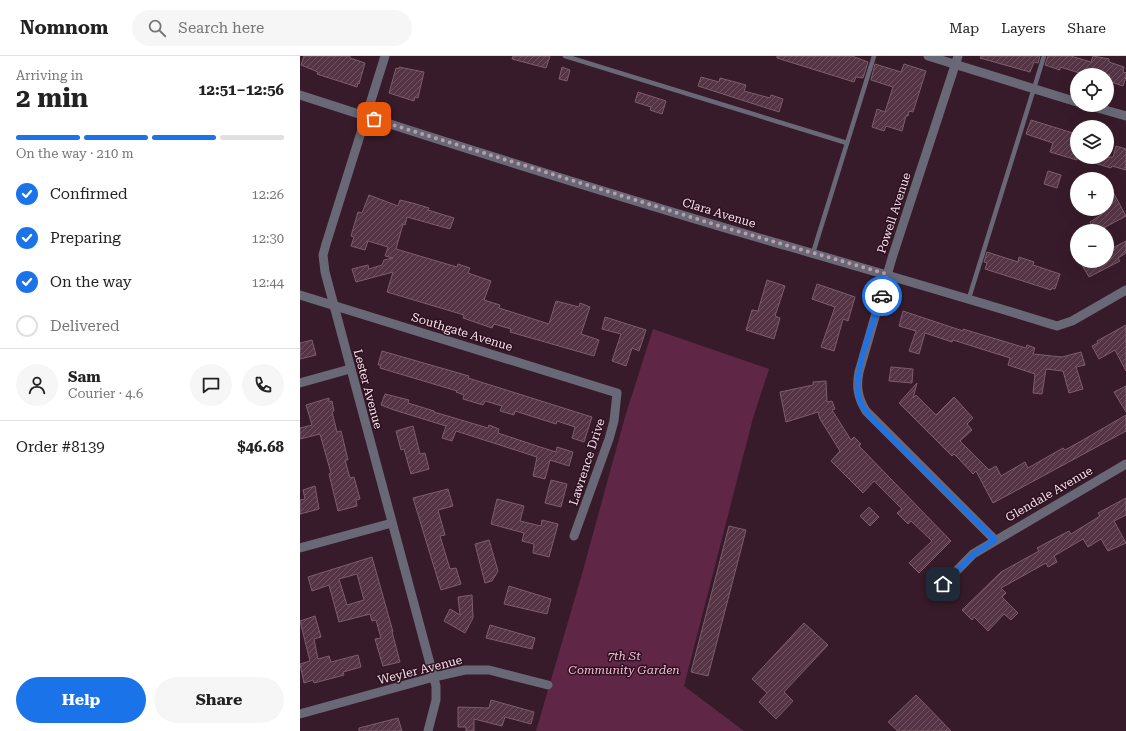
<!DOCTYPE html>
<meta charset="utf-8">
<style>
body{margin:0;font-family:"Roboto Serif",serif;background:#f6f6f6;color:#222;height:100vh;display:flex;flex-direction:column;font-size:15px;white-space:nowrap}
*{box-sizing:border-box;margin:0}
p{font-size:13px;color:#767676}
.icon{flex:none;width:22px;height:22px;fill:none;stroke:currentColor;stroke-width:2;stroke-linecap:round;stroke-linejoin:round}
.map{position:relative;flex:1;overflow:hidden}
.details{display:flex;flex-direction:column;background:#fff;width:300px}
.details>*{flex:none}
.tools{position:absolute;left:770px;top:12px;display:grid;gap:8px}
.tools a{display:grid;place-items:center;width:44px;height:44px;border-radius:50%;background:#fff;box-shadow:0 4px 16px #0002;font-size:20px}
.pin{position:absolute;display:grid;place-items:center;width:34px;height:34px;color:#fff;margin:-17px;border-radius:8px;box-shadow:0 2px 6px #0006}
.courier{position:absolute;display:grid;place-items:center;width:40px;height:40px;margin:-20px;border:3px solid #1a73e8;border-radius:50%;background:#fff;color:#222;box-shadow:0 1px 5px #0007}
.overview em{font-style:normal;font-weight:700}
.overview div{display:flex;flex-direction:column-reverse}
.overview{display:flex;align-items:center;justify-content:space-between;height:68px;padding:0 16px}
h1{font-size:26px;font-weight:700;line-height:30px}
.bar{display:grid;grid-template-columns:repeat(4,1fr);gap:6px 4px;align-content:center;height:48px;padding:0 16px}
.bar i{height:5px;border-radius:3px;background:#e0e0e0}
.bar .active{background:#1a73e8}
.bar p{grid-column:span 4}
.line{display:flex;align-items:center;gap:10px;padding:0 16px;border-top:1px solid #e0e0e0}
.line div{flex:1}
.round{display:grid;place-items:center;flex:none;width:42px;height:42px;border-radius:21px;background:#f6f6f6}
ol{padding:0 16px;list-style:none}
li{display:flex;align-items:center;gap:12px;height:44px}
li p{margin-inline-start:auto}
li .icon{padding:4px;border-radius:50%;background:#1a73e8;color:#fff;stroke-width:4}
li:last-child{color:#767676}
li i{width:22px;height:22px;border:2px solid #e0e0e0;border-radius:50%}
.cta{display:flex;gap:8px;margin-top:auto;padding:8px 16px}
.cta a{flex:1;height:46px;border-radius:24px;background:#1a73e8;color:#fff;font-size:16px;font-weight:700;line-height:46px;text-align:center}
.cta a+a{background:#f6f6f6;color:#222}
header{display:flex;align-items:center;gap:24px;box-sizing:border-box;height:56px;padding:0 20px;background:#fff;border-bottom:1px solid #e0e0e0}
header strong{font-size:19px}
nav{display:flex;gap:22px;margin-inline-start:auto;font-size:14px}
.search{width:280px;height:36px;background:#f6f6f6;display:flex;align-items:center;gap:10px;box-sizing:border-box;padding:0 14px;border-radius:22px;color:#767676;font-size:15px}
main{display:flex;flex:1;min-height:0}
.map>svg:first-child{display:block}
.green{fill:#5f2745}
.building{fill:url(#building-hatch);stroke:#7e5c6c;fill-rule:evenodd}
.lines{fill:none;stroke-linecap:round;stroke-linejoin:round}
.lane{stroke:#696877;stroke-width:4.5}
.street{stroke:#696877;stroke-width:9}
.done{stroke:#b59da9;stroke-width:4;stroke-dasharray:0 7.2}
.route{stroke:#1a73e8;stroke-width:5}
.labels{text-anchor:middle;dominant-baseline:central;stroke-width:3;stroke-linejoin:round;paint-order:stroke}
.street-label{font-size:12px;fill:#f8e3ed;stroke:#2d1120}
.park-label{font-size:12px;font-style:italic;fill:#f7bdd9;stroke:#2d1120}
</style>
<header>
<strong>Nomnom</strong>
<div class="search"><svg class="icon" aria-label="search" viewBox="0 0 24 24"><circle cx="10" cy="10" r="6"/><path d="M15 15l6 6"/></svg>Search here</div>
<nav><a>Map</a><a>Layers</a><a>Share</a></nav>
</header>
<main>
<section class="details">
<div class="overview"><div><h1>2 min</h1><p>Arriving in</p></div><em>12:51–12:56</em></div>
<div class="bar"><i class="active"></i><i class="active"></i><i class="active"></i><i></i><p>On the way · 210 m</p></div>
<ol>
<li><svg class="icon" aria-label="check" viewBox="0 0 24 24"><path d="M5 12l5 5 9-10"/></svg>Confirmed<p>12:26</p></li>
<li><svg class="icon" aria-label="check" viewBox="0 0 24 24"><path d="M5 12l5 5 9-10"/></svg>Preparing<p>12:30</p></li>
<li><svg class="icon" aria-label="check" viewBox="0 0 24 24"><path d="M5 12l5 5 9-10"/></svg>On the way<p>12:44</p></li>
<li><i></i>Delivered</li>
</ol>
<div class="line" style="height:72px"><a class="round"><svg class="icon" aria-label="person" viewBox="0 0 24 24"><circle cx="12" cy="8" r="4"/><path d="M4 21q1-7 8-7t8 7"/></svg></a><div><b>Sam</b><p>Courier · 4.6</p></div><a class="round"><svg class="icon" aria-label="chat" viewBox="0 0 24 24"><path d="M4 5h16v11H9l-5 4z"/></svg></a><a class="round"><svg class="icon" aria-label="phone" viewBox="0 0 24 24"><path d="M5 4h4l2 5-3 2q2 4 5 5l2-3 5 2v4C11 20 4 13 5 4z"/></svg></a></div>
<div class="line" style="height:52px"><div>Order #8139</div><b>$46.68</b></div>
<div class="cta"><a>Help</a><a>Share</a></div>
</section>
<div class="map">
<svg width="826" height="675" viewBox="0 0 826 675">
<defs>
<pattern id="building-hatch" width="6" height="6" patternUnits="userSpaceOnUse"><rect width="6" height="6" fill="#553545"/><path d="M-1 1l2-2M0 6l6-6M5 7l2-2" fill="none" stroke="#6e5260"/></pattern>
</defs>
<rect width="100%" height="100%" fill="#381b2a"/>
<polygon class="green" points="353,273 469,313 453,362 384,630 444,675 236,675 282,518 325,361"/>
<g class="building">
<polygon points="4,0 50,0 50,2 65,7 59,28 58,27 57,31 17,18 18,16 1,9"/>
<polygon points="213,0 250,0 246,12 212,3"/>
<polygon points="477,0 552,0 568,6 563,22 556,21 554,26 477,2"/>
<polygon points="681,0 740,0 738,7 734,6 730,16 680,2"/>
<polygon points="748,0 771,0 791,6 793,0 809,3 809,6 824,11 823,16 826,17 826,21 823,30 808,25 810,19 786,19 760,11 760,14 745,9"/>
<polygon points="575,8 601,16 604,8 626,15 613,56 609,55 608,60 606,60 602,75 586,70 584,75 572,71 577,53 585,56 593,31 571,24"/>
<polygon points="99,11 124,16 118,42 115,41 114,45 89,37 96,12 99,13"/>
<polygon points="262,11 270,14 267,25 259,23"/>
<polygon points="401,21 419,26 420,22 435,26 446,29 444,35 470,42 471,39 483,43 479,56 398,30"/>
<polygon points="338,36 366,45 362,58 350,54 351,51 335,46"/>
<polygon points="731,64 773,77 771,83 777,85 777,104 750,96 753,87 726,78"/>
<polygon points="816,90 826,93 826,114 812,110 811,112 781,103 782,101 813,101"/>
<polygon points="748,115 761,119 757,132 744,128"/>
<polygon points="807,125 826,160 798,175 795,175 790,166 802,158 795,156 800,153 807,153"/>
<polygon points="69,139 98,150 100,144 116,148 129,152 128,154 154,162 150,173 107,161 105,169 103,168 96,193 157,211 158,208 170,212 168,217 191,225 184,244 200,249 199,252 249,268 256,245 279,251 280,247 290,251 281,278 299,284 294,300 210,276 211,273 194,268 192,272 163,262 164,259 87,236 93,216 56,226 52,213 68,209 69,213 82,209 84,204 93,202 85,200 88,191 68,185 65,194 51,190 54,181 51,180 58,156 62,157"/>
<polygon points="826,185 826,197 818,202 820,205 789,221 782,209 790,205 807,205 807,195"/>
<polygon points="687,196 718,206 719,201 734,206 733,209 760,218 755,233 752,232 751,234 685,213 687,207 684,206"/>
<polygon points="467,224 485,230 475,260 480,262 474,283 446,274 452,254 458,255"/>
<polygon points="517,228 555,241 548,265 543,263 534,295 521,291 535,251 512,243"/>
<polygon points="603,255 663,275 663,273 726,292 727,289 735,292 733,298 762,301 781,296 785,309 776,311 783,333 769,337 763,315 746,313 742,338 733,337 735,318 708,309 710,302 653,284 652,286 625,277 619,298 609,295 616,275 599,270"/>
<polygon points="305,261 346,274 339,295 332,292 326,310 312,305 321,278 302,273"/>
<polygon points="826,269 826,315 815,294 799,303 792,290 798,287 797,285"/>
<polygon points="12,284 16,299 0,303 0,287"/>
<polygon points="82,295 169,320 168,322 292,361 284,386 272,382 275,371 257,365 256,368 215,355 214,359 200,355 202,350 185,345 183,349 163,343 164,339 156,336 157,335 80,312 81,309 78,309"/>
<polygon points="591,311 613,313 612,327 589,325"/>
<polygon points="526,325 527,346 532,345 535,353 532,354 551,384 554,381 561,388 559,390 651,485 619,517 609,507 632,485 611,465 608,468 597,457 602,453 574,425 563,437 531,405 540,395 520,363 518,356 486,366 480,336 513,329 513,326"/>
<polygon points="617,327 613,342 616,339 636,359 654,341 673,362 667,368 672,374 660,385 689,414 696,410 701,420 725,406 728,412 763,392 765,394 783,384 826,359 826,375 693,447 676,415 673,418 658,402 654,398 652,400 599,347"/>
<polygon points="826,330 826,356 814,336"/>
<polygon points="85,338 109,344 108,347 134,355 134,356 188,372 189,369 199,373 198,377 234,389 256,396 257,391 273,396 269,410 250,404 245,423 233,420 237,401 156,375 152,385 142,382 146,370 94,354 81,349"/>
<polygon points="29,342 29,346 32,345 34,355 32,356 37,376 41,375 48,404 45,404 50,422 54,421 60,443 56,444 57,450 38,455 29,418 31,417 20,378 0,383 0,372 12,369 6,349"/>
<polygon points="113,370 120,398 125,397 129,413 111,418 104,393 101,394 96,375"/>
<polygon points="251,424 267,428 261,451 245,447"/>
<polygon points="15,430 19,453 0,458 0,444 5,443 3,434"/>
<polygon points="148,433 153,450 138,454 145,479 140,480 150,513 156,512 161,528 141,534 113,442"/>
<polygon points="826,442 826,459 814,465 826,487 808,495 801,483 788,491 783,483 754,500 757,506 748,511 746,507 701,532 706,537 702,541 718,557 711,564 704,558 688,575 674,561 672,564 662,554 701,516 739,495 737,492 750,485 769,475 771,478 800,460 798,457"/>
<polygon points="197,443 224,450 220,465 241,470 242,464 258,468 249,501 233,497 234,488 222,485 224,477 191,468"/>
<polygon points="569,451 579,461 570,470 560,460"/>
<polygon points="429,470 446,474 408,620 391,616"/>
<polygon points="189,484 198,515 192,525 185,527 175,488"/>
<path d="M72 501 93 576H92L100 606 83 610 75 583 81 582 76 564 72 565 70 558 39 566 29 529 12 535 8 521ZM57 518 64 544 47 549 39 523Z"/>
<polygon points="209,530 251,543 247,558 204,548"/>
<polygon points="172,539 173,562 165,577 144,565 150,553 160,559 158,541"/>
<polygon points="15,560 21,581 14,583 18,603 29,600 31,606 58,599 61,611 43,616 44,619 14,627 13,624 4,627 0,608 10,605 0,565"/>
<polygon points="504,567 528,589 484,636 493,645 476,663 459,646 467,637 452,623"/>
<polygon points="190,569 235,582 232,593 186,582"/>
<polygon points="616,639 651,675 598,675 588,666"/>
<polygon points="191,644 234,656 231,668 205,661 202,670 174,663 174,675 166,675 166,671 158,671 158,651 189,652"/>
<polygon points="98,662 102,675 59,675 59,672"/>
</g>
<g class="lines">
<g class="lane">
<polyline points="265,0 547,87"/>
<polyline points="513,197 574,0"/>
<polyline points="669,242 744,0"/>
</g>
<g class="street">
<polyline points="85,0 26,188 23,199 25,216 136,630 136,644 128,675"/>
<polyline points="628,0 777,46"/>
<path d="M658 0 592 202 559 316C556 331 558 342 566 355L695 484"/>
<path d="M0 39C151 88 303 136 456 181 556 210 657 239 757 270L772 265 826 234"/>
<polyline points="787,49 826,60"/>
<polyline points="0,239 317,337 314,365 309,383 274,480"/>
<polyline points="0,327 50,313"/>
<polyline points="0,492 92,467"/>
<polyline points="633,539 673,498 826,408"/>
<polyline points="0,658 134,621 165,614 189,614 248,629"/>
</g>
</g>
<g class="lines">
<polyline class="done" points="74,63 426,172 587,218 582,240"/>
<path class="route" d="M582 240C574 265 552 318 559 342 561 351 568 358 574 365L695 484 674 498 643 528"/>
</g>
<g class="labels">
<g class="street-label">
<text transform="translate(419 157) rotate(17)">Clara Avenue</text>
<text transform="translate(594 157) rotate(-72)">Powell Avenue</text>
<text transform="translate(162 276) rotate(17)">Southgate Avenue</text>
<text transform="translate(68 333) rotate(75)">Lester Avenue</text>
<text transform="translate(287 406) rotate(-72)">Lawrence Drive</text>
<text transform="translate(749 438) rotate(-30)">Glendale Avenue</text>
<text transform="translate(120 614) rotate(-14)">Weyler Avenue</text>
</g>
<g class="park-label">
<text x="324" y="600">7th St<tspan x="324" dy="14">Community Garden</tspan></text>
</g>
</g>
</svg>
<div class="tools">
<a><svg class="icon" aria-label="locate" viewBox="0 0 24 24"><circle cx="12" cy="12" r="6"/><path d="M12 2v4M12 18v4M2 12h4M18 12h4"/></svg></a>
<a><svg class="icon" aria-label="layers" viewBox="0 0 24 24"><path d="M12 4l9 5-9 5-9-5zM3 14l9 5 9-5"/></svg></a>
<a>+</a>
<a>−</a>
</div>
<div class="pin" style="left:74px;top:63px;background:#ea580c"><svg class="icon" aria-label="bag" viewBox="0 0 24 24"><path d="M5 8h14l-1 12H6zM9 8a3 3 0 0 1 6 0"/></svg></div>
<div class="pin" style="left:643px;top:528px;background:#1f2937"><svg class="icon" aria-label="home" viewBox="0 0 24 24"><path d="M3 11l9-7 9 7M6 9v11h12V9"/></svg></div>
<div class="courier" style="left:582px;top:240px"><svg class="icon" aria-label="car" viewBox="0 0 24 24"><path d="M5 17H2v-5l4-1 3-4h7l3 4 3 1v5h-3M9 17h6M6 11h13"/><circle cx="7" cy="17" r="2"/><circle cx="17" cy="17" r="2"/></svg></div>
</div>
</main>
